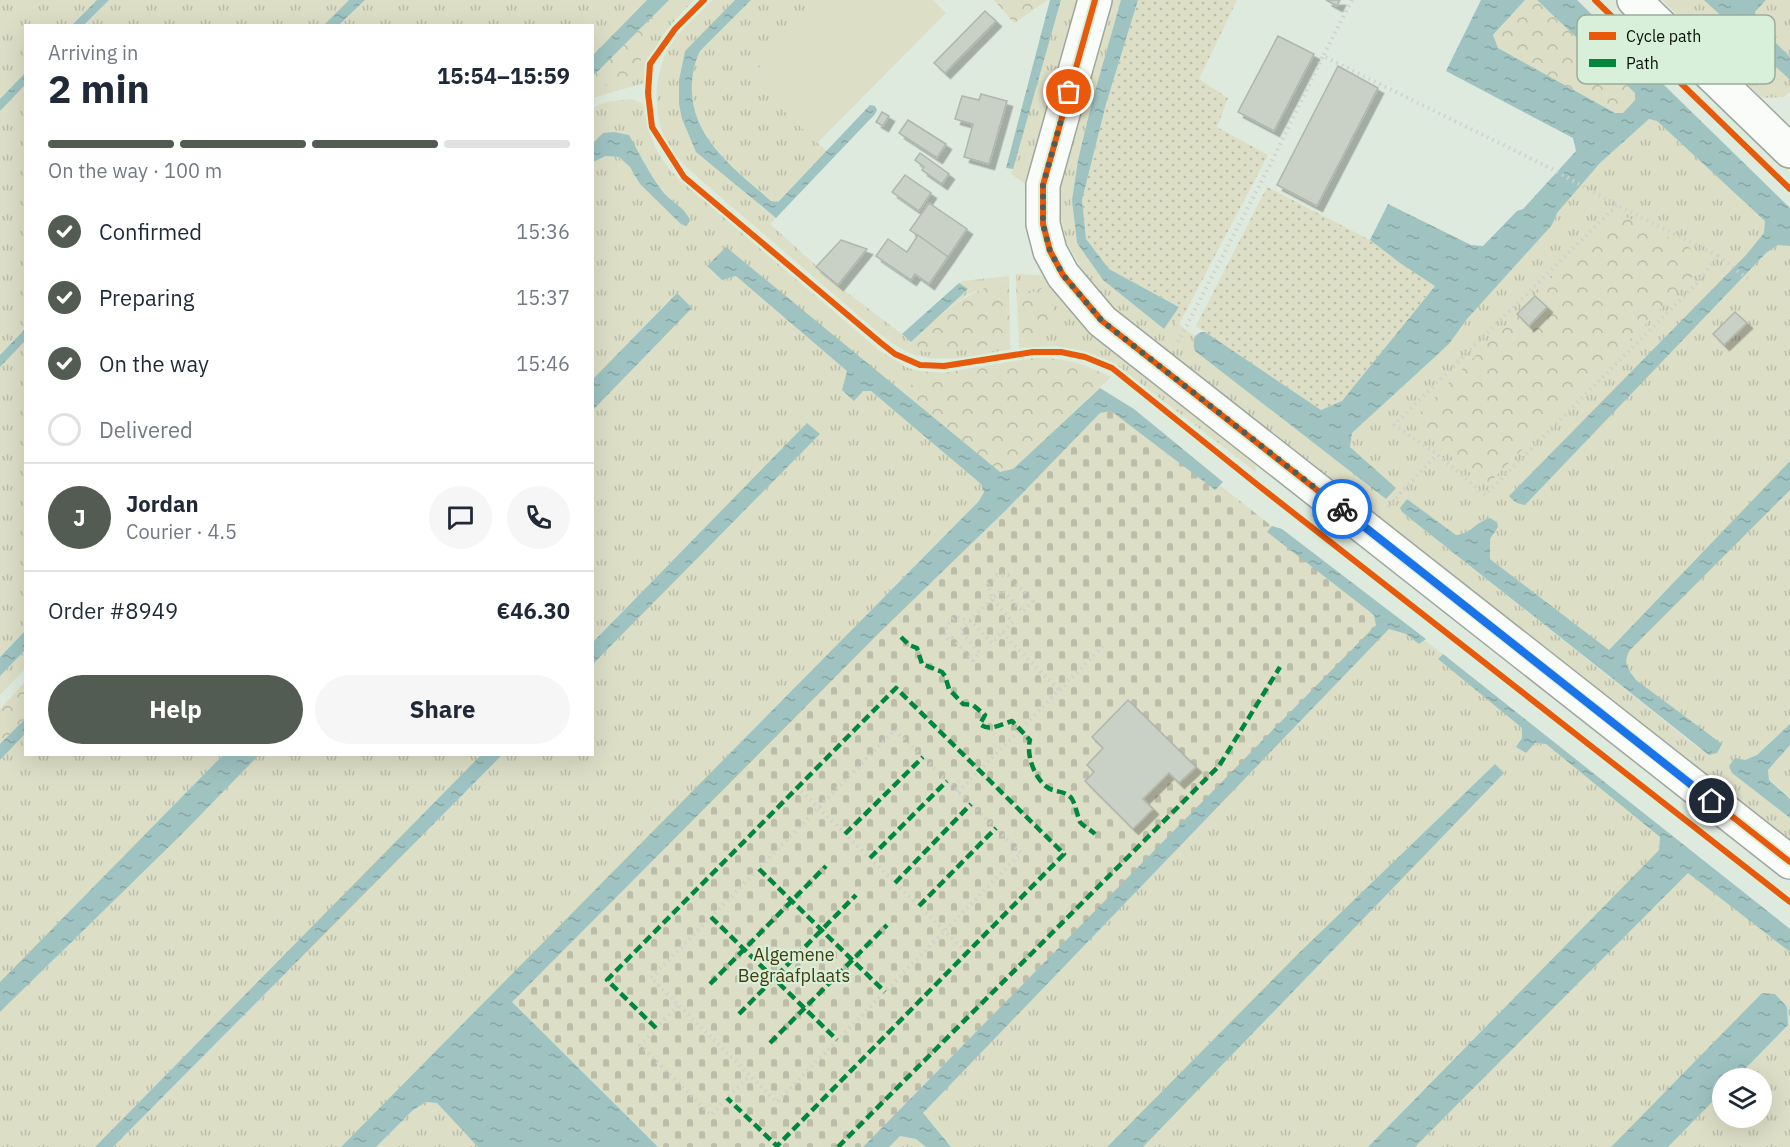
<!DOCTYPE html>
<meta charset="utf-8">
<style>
body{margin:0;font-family:"IBM Plex Sans",sans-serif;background:#f6f6f7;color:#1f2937;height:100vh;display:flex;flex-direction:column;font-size:22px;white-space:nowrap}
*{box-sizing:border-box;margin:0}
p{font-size:20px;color:#747a83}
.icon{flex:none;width:33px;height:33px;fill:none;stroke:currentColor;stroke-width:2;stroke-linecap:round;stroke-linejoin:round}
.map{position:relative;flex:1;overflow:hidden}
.side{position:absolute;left:24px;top:24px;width:570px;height:732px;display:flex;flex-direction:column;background:#fff;border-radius:0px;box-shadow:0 6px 24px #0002}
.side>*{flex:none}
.controls{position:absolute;left:1712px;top:1068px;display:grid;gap:12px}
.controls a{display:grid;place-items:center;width:60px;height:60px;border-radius:50%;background:#fff;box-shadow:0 6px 24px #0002;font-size:30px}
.pin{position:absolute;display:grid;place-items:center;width:51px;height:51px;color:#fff;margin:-26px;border:3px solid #fff;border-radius:50%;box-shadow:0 2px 6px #0007}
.courier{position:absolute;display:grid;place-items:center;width:60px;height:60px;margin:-30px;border:4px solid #1a73e8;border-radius:50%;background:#fff;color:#222;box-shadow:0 2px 8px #0007}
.overview em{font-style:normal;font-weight:700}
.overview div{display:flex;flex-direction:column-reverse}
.overview{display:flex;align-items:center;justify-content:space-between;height:102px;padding:0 24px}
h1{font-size:39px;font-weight:700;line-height:45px}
.bar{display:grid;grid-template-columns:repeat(4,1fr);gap:9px 6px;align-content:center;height:72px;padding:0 24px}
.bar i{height:8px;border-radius:4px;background:#e0e1e3}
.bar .on{background:#525c53}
.bar p{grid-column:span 4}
.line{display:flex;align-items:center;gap:15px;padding:0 24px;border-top:2px solid #e0e1e3}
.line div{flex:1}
.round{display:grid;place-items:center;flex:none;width:63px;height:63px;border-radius:32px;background:#f6f6f7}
ol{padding:0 24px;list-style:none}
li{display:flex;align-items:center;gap:18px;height:66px}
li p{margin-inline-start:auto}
li .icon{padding:6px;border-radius:50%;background:#525c53;color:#fff;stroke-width:4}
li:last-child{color:#747a83}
li i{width:33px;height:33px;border:3px solid #e0e1e3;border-radius:50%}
.cta{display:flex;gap:12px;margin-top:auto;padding:12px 24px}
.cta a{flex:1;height:69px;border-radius:36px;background:#525c53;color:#fff;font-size:24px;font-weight:700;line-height:69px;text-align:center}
.cta a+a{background:#f6f6f7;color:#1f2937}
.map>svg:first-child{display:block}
.grass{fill:url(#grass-tufts)}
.forest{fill:url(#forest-crowns)}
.cemetery{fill:url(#cemetery-stones)}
.garden{fill:url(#garden-dots)}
.pitch{fill:#dddec6}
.water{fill:url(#water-ripples)}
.building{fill:#c9d0c6;stroke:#afb6ab;stroke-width:1.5;filter:url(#shadow)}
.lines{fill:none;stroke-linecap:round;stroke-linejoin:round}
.minor-casing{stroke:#9da69d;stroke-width:36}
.path{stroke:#ced1ce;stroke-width:4;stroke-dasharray:1.5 4.5;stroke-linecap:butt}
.minor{stroke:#fafcfa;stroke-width:33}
.quiet{stroke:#00873e;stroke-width:4.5;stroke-dasharray:9 4.5;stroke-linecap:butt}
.cycleway-casing{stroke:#d8f0da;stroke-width:10}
.cycleway{stroke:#e8590c;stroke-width:6}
.done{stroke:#525c53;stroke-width:6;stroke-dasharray:0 10.8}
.route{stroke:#1a73e8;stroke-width:8}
.labels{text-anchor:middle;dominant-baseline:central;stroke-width:4.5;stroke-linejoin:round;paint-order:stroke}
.park-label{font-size:18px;fill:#453b0c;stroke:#d8f0da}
.key{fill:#d8f0da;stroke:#99ac9b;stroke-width:1.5}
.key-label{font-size:16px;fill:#070f08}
</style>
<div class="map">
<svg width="1790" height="1147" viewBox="0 0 1790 1147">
<defs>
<pattern id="grass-tufts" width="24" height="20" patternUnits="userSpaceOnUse" patternTransform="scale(1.5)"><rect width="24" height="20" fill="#dddec6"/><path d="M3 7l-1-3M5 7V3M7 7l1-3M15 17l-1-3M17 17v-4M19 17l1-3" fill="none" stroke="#bcbda9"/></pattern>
<pattern id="forest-crowns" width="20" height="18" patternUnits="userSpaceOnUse" patternTransform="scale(1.5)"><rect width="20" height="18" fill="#dddec6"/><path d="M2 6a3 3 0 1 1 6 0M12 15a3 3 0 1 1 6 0" fill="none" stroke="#bcbda9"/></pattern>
<pattern id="cemetery-stones" width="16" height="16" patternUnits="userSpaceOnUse" patternTransform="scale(1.5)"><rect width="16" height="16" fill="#dddec6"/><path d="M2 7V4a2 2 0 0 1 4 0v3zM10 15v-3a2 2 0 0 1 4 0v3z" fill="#bcbda9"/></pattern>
<pattern id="garden-dots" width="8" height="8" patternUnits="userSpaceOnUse" patternTransform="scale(1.5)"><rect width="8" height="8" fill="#dddec6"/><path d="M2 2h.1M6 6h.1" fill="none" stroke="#bcbda9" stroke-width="1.8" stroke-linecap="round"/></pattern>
<pattern id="water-ripples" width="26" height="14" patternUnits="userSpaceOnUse" patternTransform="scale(1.5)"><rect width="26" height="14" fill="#9ec3c1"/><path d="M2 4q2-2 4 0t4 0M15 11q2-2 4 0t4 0" fill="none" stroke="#87a6a4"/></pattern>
<filter id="shadow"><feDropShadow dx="5.5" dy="5.5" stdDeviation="0" flood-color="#0004"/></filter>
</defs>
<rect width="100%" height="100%" fill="#deeade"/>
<g class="grass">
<polygon points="0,0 97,0 72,25 26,26 25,73 0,99"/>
<polygon points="109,0 349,0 324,25 84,26"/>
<polygon points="365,0 647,0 593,55 592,26 339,26"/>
<path d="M669 0H694C666 29 653 42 644 83L593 98 592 76Z"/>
<path d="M713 0H735L685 51 679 80V104L688 135 765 210 776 218 770 224 841 288 902 334 911 342 908 345 924 352 958 350 1010 342 1011 349C976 355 933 368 900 348 893 344 887 339 880 334L702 181C689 169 675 158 667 143 653 116 653 75 669 48 679 30 698 15 713 0Z"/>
<path d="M751 0H826L750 77 826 151 777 202 771 201C736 169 688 136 692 82 693 71 695 61 700 51Z"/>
<polygon points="1061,0 1081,0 1032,189 1011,174"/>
<polygon points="1109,0 1121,0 1092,102 1078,160 1072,200 1077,243 1103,280 1164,329 1171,319 1195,336 1193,343 1195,351 1386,499 1395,488 1350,447 1352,433 1449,344 1467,319 1552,225 1557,213 1600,163 1649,119 1657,121 1765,221 1764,233 1746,255 1766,253 1778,245 1790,246 1790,461 1609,650 1490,559 1490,539 1498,527 1484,520 1465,535 1456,535 1407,499 1402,512 1701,750 1654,695 1636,680 1626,667 1626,657 1629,650 1790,490 1790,724 1757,755 1729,766 1732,773 1790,818 1790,846 1107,306 1084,273 1066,241 1057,198 1060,169"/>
<polygon points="1662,0 1704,0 1790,80 1790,91 1784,97 1762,98"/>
<polygon points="1766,0 1790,0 1790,57 1757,24 1755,12"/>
<polygon points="25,85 25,329 0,355 0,111"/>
<path d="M632 99 644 104C648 138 657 158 682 182L880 351 908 368 920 371 905 395 726 248 707 266 722 280 736 276 848 371 842 390 853 400 863 391H871L981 484 984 492 979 501 341 1147H113L502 755 592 754 593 664 820 434 807 423 593 642V410L692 308 676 293 593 379V162L606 156 619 157 630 167 640 184 689 216 666 195 646 167 643 159 603 133 593 143 592 108 605 102Z"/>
<polygon points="1016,274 1039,275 1046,277 1059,296 1088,326 1255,460 1256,472 1114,363 1084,351 1055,346 1019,348 1019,340 1024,339 1023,296 1016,285"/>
<polygon points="1009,276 1009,281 1004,280 967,295 937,316 968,290 959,283 963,281"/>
<polygon points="25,341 25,631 0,657 0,367"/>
<polygon points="1389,629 1406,634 1419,644 1424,640 1443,654 1438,659 1522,728 1522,738 1517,747 1525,753 1535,743 1546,744 1660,837 1659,850 1368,1147 1143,1147 1504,773 1495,764 1302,950 1107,1147 951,1147 922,1114"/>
<polygon points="25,650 25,669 0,695 0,676"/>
<polygon points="25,734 26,754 223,755 0,982 0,760"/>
<polygon points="1790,745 1790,799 1769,779 1768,770"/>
<polygon points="259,755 481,755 95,1147 0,1147 0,1012 180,836"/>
<polygon points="1688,873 1790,952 1790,1147 1668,1147 1722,1092 1722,1118 1761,1118 1761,1078 1736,1078 1788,1025 1787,1006 1762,993 1611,1147 1415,1147"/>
<polygon points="426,1102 437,1103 478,1147 376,1147 413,1110"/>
<polygon points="900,1136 916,1139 926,1147 889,1147"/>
</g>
<g class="forest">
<polygon points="994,0 1048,0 1014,23"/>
<polygon points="1525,0 1537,0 1635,93 1635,100 1623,113 1615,113 1498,48 1493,36"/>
<polygon points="652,17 657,25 644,47 635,81 610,84 593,90 593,76"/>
<polygon points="1616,212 1690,248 1699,270 1486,486 1411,422"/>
<path d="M1004 280 1009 281 1010 342 958 350 924 352 908 346C941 312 959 297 1004 280Z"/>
<polygon points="1016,285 1023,296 1041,288 1050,297 1055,312 1043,331 1019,340"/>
<path d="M1033 358C1067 358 1082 363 1111 377L1013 469 1000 473 905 395 920 371 942 373Z"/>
<polygon points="25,682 25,719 0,744 0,709"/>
</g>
<polygon class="cemetery" points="1107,396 1388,618 870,1147 640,1147 492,1008"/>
<g class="garden">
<polygon points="1138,0 1237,0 1199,79 1228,98 1217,127 1268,155 1178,326 1171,319 1178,306 1109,269 1086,239 1082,200 1106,104"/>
<polygon points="1267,187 1370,240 1400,263 1435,285 1343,401 1321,410 1196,326"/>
</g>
<polygon class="pitch" points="826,0 933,0 946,13 817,143 750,77"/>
<g class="water">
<polygon points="97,0 109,0 84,25 72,25"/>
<polygon points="349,0 365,0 339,25 324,25"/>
<polygon points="647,0 669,0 593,76 593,55"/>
<path d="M735 0H751L700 51C695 61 693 71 692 82 688 136 735 169 771 201L778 202 870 105 875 106 877 110 875 114 776 218 696 152 682 119 679 104V80L685 51Z"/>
<polygon points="1050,0 1061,0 1013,169 1006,168"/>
<polygon points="1121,0 1138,0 1106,104 1082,200 1086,239 1109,269 1179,307 1164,329 1103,280 1077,243 1072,200 1078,160 1092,102"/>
<path d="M1481 0H1525L1493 35 1498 48 1615 113H1623L1635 100V93L1537 0H1577L1790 208V246L1778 245 1766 253 1525 505C1518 504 1514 502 1509 496L1746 255 1764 233 1765 221 1657 121 1649 119 1600 163 1557 213 1552 225 1467 319 1449 344 1352 433 1350 447 1396 488 1386 499 1195 351C1192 342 1193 332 1205 332L1321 410 1342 401 1435 286 1400 263 1370 240 1388 204 1471 245 1483 246 1517 211 1523 209 1576 151 1573 138 1446 71Z"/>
<polygon points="1704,0 1766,0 1755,12 1757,24 1790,57 1790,80"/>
<polygon points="25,73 25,85 0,111 0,99"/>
<path d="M614 132 629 135C640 155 650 175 664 193 672 202 687 209 690 221L686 226 681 224 640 184 630 167 619 157 606 156 593 162V143L603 133Z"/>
<polygon points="726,247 1000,472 1013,469 1100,388 1134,409 1223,482 1215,490 1111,411 1100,413 1005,511 880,632 512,1002 658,1147 478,1147 437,1103 426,1102 413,1110 376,1147 341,1147 979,501 984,492 981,484 871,391 863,391 854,401 842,390 847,371 736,276 722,280 707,266"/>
<polygon points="959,283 968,289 911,342 902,334"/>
<polygon points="677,293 692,308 593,410 593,379"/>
<polygon points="25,329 25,341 0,367 0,355"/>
<polygon points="807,423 820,434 593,664 593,642"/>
<path d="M1790 461V490L1630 650C1622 663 1628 669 1636 680L1722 744 1717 753 1709 755 1412 520 1402 512 1400 508 1407 499 1456 535C1470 534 1476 522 1490 518L1497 522 1498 527 1490 539V559L1609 650Z"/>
<polygon points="1272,526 1282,529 1426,639 1419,644 1406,634 1389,629 923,1113 951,1147 926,1147 916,1139 900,1136 889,1147 863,1147 1376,625 1374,615 1267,532"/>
<polygon points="25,631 25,650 0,676 0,657"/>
<polygon points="1443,654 1790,929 1790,952 1688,873 1415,1147 1368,1147 1659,850 1660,837 1546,744 1535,743 1526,753 1516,747 1522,738 1522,728 1438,659"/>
<polygon points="25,719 25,734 0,760 0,744"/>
<polygon points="1790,724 1790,745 1768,770 1769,780 1790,799 1790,818 1732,773 1729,766 1735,758 1745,760 1757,755"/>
<polygon points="223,755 259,755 180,836 0,1012 0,982"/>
<polygon points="481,755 502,755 113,1147 95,1147"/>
<polygon points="1495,764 1504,773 1143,1147 1107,1147 1302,950"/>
<polygon points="1762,993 1775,994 1787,1007 1788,1025 1736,1078 1722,1078 1722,1092 1668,1147 1611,1147"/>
</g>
<g class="building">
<polygon points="1326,0 1340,0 1337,6"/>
<polygon points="985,11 996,21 945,73 934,63"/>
<polygon points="1278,36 1314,54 1274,131 1238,112"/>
<polygon points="1338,66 1378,88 1317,206 1277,185"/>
<polygon points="981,94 1007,101 989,164 964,157 973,124 955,119 962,96 979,100"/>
<polygon points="882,112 889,116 883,126 876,122"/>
<polygon points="908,120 946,144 937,158 899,133"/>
<polygon points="920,153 949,174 942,184 922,170 924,167 915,160"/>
<polygon points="905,175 931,193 919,211 892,192"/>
<polygon points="929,203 967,229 948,257 910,230"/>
<polygon points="918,235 948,257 929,284 915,274 911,280 876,256 888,239 907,252"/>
<polygon points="841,240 867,249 838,285 816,267"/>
<polygon points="1535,296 1547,307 1529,326 1517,314"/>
<polygon points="1735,312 1747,323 1724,345 1713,334"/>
<polygon points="1128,700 1196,767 1179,783 1169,773 1143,799 1153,809 1133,829 1085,781 1094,772 1087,765 1103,748 1092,737"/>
</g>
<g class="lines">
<g class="minor-casing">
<g id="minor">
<polyline points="1095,0 1043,185 1043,224 1050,251 1063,275 1102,321 1790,862"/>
<polyline points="1634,0 1790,151"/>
</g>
</g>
<g class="path">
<polyline points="1352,0 1323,56 1550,168 1617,205 1718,256 1696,284 1485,495 1437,454 1394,425 1617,205"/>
<polyline points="1718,256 1748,279"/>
<polyline points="1178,342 1269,167 1323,56"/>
<polyline points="1388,507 1437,454"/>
<polyline points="992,599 960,631 980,653 973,660 952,638 949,640 945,636 946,626 955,617 970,621 992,643 1013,622 992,599 988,584 997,575 1008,575 1033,601 1023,612 1002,590 992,599"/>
<polyline points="1002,633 1059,690"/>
<polygon points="895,730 1021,853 777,1102 651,978"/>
<polyline points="797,787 967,953"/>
<polyline points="958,792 1104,645"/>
<polyline points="678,1006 640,1045 711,1115 750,1075"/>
</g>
<use href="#minor" class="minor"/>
<g class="quiet">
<path d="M901 637 909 645 917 648 922 664 942 672 945 676 949 689 963 704 973 705 985 715 980 724C989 732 1002 724 1012 721L1030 740C1026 754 1034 778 1047 787 1054 793 1066 790 1072 799 1076 806 1077 815 1080 822 1083 826 1091 830 1095 834"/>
<polyline points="845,834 923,757"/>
<polyline points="870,858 947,781"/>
<polyline points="759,869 885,992"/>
<polyline points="895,883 971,804"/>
<polyline points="919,906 996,828"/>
<polyline points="711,917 837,1040"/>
<polyline points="710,984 826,866"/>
<polyline points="739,1014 856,895"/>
<polyline points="656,1028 607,980 896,688 1064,854 777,1146 727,1098"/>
<polyline points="770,1043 887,925"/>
<polyline points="838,1147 1219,766 1280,667"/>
</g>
<g class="cycleway-casing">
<g id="cycleway">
<polyline points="704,0 675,29 650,64 648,93 652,127 684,177 881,343 895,354 920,365 944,366 1033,352 1061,352 1085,357 1112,368 1259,486 1790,902"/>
<polyline points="1095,0 1043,185 1043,224 1050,251 1063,275 1102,321 1790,862"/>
<polyline points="1595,0 1790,189"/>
</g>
</g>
<use href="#cycleway" class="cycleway"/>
</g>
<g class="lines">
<polyline class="done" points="1069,92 1043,185 1043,224 1050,251 1063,275 1102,321 1342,509"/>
<polyline class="route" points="1342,509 1712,801"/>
</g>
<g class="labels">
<g class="park-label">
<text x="794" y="954">Algemene<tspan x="794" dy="21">Begraafplaats</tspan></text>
</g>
</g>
<rect x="1577" y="15" width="198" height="69" rx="9" class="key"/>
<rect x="1589" y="32" width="27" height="8" fill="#e8590c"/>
<rect x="1589" y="59" width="27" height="8" fill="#00873e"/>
<g class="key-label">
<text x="1626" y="42">Cycle path</text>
<text x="1626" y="69">Path</text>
</g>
</svg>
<div class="controls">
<a><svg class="icon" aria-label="layers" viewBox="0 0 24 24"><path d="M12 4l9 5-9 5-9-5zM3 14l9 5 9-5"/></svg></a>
</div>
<div class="pin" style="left:1069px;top:92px;background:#ea580c"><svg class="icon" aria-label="bag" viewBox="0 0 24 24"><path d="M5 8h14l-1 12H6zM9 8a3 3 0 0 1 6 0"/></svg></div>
<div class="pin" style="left:1712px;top:801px;background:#1f2937"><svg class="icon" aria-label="home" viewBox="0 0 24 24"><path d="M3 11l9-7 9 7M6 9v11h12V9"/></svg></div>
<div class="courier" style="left:1342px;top:509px"><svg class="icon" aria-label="bike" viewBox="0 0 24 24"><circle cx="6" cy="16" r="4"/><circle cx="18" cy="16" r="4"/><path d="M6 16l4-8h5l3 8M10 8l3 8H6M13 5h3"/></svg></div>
<section class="side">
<div class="overview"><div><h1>2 min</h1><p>Arriving in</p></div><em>15:54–15:59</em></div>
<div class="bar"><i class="on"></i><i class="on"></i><i class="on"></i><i></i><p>On the way · 100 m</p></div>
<ol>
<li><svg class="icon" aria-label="check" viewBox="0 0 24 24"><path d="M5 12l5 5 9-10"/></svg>Confirmed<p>15:36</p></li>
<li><svg class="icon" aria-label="check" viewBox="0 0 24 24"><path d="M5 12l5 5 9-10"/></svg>Preparing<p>15:37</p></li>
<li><svg class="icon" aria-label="check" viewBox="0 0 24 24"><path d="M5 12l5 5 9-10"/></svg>On the way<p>15:46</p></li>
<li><i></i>Delivered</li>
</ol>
<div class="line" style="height:108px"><b class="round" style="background:#525c53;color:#fff">J</b><div><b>Jordan</b><p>Courier · 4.5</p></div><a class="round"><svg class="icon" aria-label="chat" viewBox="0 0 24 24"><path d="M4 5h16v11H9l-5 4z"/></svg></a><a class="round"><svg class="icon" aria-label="phone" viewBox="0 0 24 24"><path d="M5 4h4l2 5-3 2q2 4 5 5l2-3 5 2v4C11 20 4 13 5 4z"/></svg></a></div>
<div class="line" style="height:78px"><div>Order #8949</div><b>€46.30</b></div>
<div class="cta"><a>Help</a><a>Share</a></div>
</section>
</div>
